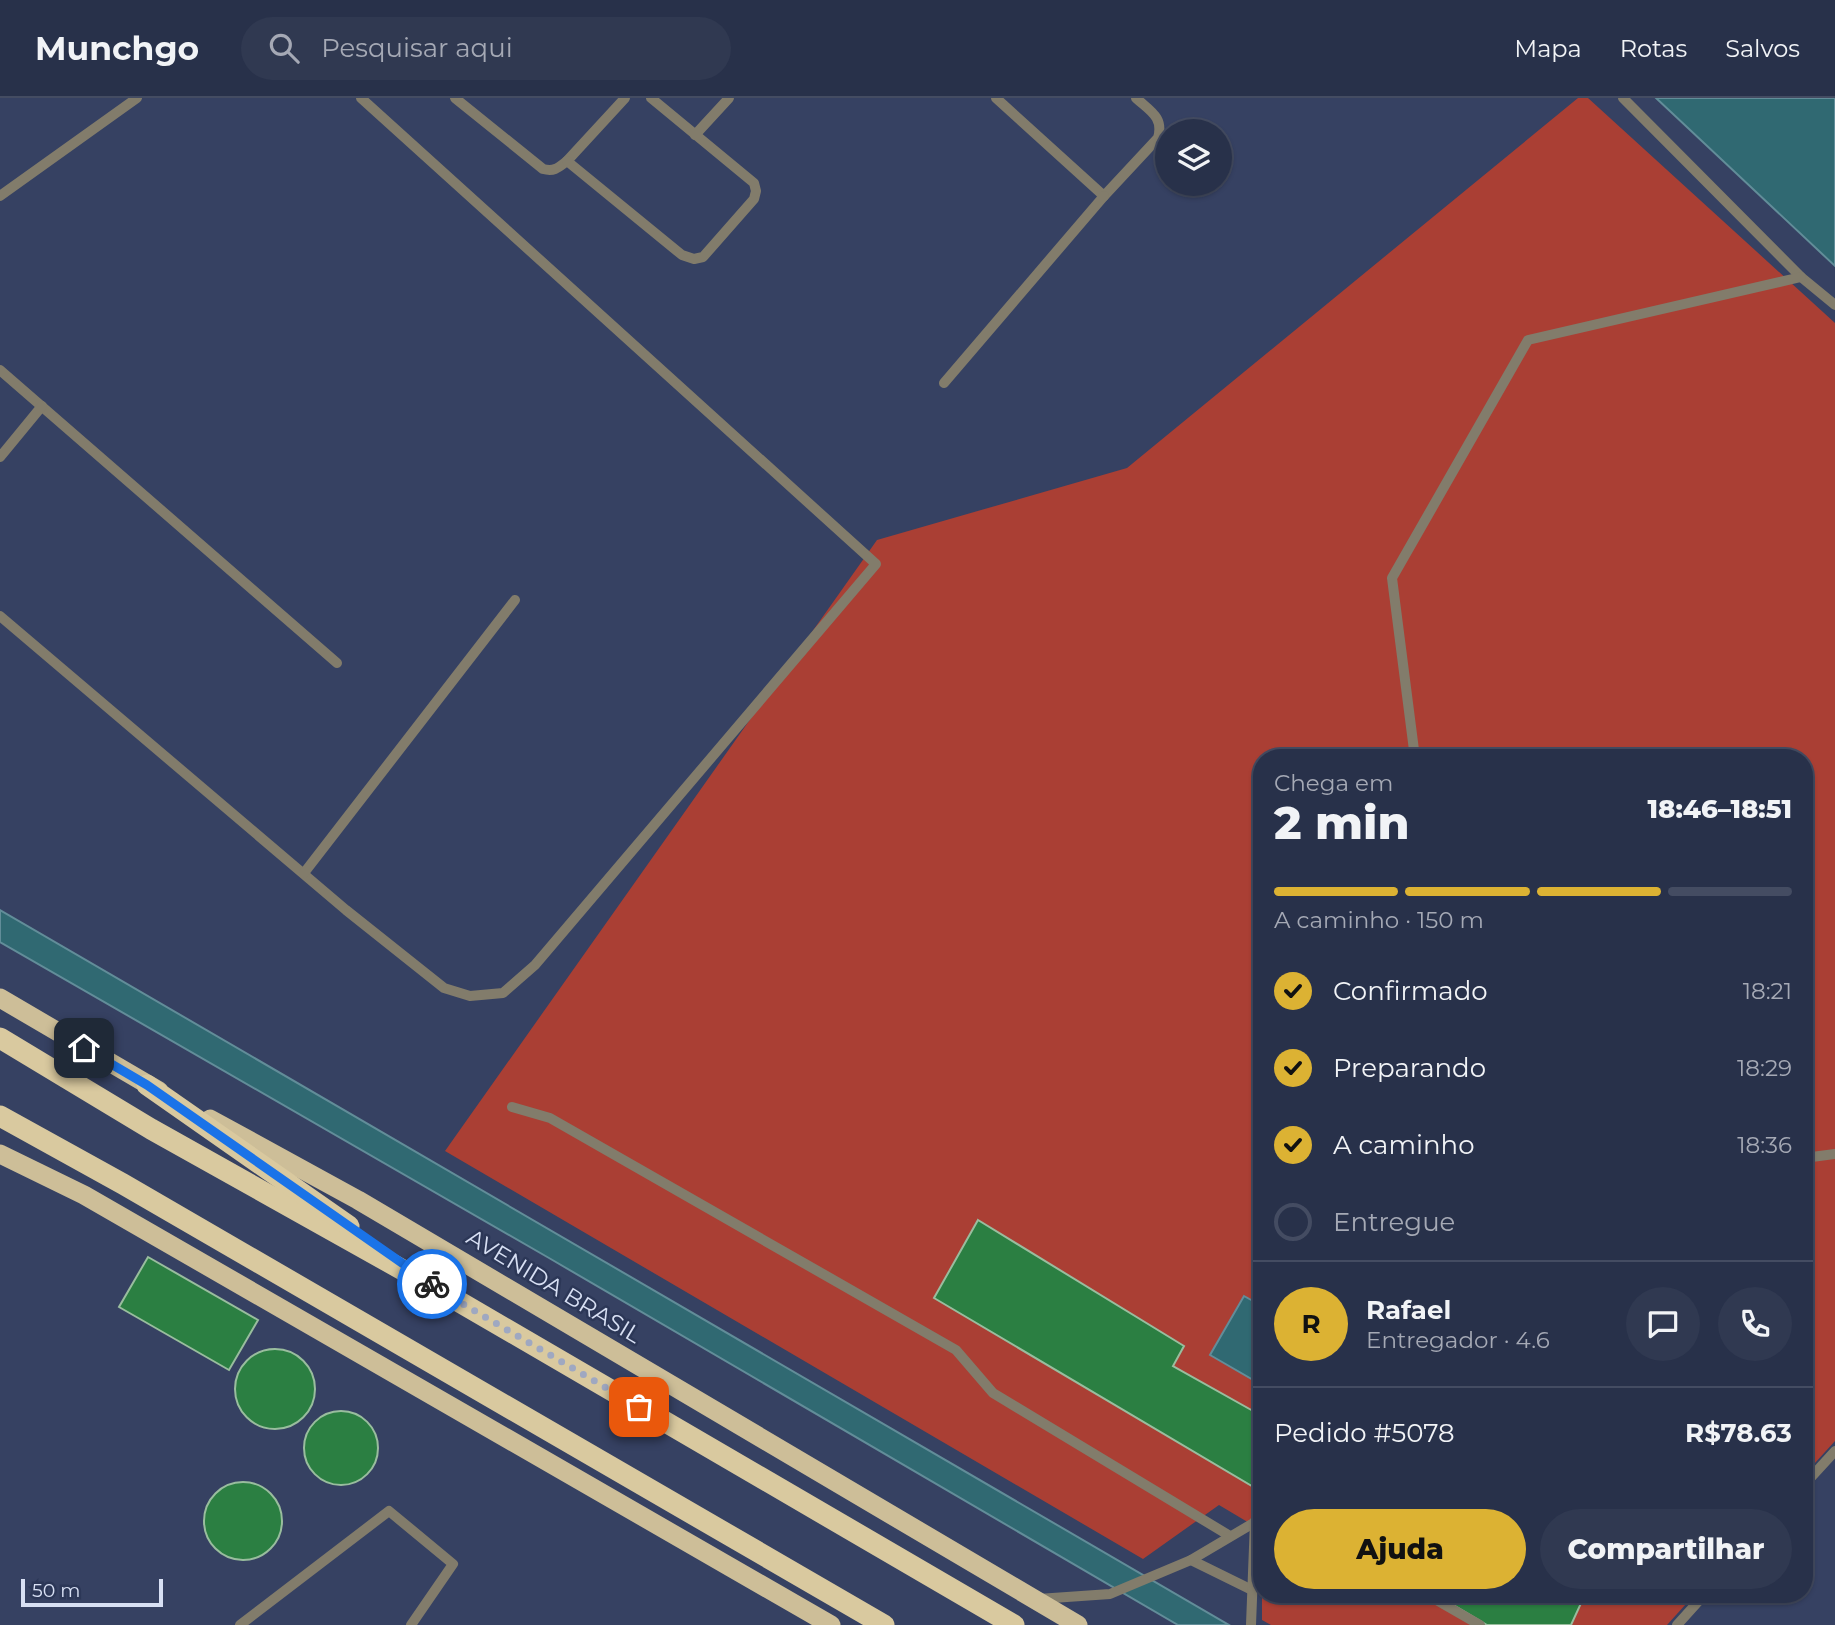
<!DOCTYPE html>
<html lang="pt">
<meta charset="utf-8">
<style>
body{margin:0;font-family:Montserrat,sans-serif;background:#303951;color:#f1f3f6;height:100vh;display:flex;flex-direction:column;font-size:26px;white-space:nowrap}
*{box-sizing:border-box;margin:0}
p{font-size:23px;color:#a5a9b5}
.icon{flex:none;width:38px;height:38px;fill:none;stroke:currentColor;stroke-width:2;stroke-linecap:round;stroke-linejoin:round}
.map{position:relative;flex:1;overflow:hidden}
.drawer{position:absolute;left:1253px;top:651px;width:560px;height:854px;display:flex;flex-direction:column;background:#28314a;border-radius:28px;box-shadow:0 2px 5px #0004,0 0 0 2px #444c62}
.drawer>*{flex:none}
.tools{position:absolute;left:1155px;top:21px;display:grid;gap:14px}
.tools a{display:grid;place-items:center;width:77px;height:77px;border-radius:50%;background:#28314a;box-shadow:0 2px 5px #0004,0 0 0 2px #444c62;font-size:35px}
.scale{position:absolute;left:21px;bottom:18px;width:142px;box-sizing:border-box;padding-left:7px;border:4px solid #d8e0f4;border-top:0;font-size:19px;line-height:24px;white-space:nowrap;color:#d8e0f4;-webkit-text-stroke:5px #2c3757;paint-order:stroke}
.pin{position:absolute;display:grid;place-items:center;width:60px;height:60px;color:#fff;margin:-30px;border-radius:14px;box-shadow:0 4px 10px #0006}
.courier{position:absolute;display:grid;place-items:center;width:70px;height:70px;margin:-35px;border:5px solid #1a73e8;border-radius:50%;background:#fff;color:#222;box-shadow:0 2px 9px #0007}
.headline em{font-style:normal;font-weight:800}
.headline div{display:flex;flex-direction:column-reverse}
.headline{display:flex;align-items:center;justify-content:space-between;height:119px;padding:0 21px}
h1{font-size:46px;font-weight:800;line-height:52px}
.bar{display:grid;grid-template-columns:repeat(4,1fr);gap:10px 7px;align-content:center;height:84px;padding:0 21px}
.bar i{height:9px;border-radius:5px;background:#444c62}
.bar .selected{background:#dcb233}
.bar p{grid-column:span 4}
.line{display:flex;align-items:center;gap:18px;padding:0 21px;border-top:2px solid #444c62}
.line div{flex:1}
.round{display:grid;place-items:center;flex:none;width:74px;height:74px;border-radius:37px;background:#303951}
ol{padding:0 21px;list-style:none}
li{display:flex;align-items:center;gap:21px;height:77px}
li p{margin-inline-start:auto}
li .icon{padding:7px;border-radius:50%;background:#dcb233;color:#111;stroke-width:4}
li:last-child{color:#a5a9b5}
li i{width:38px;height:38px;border:4px solid #444c62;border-radius:50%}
.action{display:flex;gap:14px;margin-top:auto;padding:14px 21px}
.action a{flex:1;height:80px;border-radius:42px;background:#dcb233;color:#111;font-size:28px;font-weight:800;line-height:80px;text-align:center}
.action a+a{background:#303951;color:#f1f3f6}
header{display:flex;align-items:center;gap:42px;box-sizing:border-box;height:98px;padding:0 35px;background:#28314a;border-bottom:2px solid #444c62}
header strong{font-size:33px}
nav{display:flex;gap:38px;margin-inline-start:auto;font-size:24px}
.search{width:490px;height:63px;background:#303951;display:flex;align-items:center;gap:18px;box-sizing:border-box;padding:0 24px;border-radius:38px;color:#a5a9b5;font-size:26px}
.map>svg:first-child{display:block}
.green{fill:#aa3f34}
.water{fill:#306972;stroke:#628d99;stroke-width:2}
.building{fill:#2b7f42;stroke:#99bd9e;stroke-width:2}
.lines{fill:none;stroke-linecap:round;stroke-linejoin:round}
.service{stroke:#827c6b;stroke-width:10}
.trunk{stroke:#cdbe98;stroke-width:19}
.motorway{stroke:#d9c99f;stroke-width:21}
.done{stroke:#9fa8c1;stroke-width:7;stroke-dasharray:0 12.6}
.route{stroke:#1a73e8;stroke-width:9}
.labels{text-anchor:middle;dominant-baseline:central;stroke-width:5;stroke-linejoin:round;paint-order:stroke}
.street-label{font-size:23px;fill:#d8e0f4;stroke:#2c3757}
</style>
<header>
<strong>Munchgo</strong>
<div class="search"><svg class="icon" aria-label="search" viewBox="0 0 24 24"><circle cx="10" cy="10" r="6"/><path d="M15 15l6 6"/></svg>Pesquisar aqui</div>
<nav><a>Mapa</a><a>Rotas</a><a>Salvos</a></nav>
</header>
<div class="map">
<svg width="1835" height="1527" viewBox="0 0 1835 1527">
<rect width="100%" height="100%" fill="#364162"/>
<g class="green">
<polygon points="1578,0 1588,0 1835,225 1835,1343 1804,1377 1804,660 1262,660 1262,1480 1261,1432 1219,1407 1143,1461 445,1053 877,442 1127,370"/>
<polygon points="1262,1496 1695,1496 1667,1527 1271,1527 1262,1522"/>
</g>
<g class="water">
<polygon points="1656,0 1835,0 1835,168"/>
<polygon points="0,812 1229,1527 1178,1527 549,1160 0,844"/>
<polygon points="1244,1198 1262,1208 1262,1287 1210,1257"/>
</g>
<g class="building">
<polygon points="978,1122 1184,1248 1173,1268 1262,1318 1262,1394 934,1200"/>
<polygon points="148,1159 258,1222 229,1272 119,1209"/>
<circle cx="275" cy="1291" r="40"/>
<circle cx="341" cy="1350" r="37"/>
<circle cx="243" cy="1423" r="39"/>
<polygon points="1435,1496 1575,1496 1583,1501 1571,1527 1487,1527"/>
</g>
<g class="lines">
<g class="service">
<path d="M455 0 543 71C554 74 558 70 567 63L625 0"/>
<path d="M996 0 1104 98 1158 40C1164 19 1150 13 1136 0"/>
<polyline points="1623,0 1801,179 1835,207"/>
<polyline points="695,37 729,0"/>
<polyline points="567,63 682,157 694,161 703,159 754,101 756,93 754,85 651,0"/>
<polyline points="0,98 137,0"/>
<polyline points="0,272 337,565"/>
<polyline points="944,285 1104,98"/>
<polyline points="0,359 42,308"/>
<polyline points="0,518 346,812 444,890 470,898 503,895 535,867 876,466 361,0"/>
<polyline points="1415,660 1392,480 1528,242 1801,179"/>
<polyline points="304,775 515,502"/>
<polyline points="512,1009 550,1020 956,1252 993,1295 1230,1438"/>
<polyline points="1804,1060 1835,1056"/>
<polyline points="1804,1387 1835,1353"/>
<polyline points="1191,1462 1252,1492"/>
<polyline points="1426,1496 1480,1527"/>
<polyline points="1038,1501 1110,1496 1191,1462 1262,1420"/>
<polyline points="240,1527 389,1413 453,1466 411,1527"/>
<polyline points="1251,1527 1255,1423"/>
<polyline points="1677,1527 1705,1496"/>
</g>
<g class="trunk">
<polyline points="0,900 159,993"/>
<polyline points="210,1021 358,1102 1078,1527"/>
<polyline points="0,1056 84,1097 831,1527"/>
</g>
<g class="motorway">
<polyline points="0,940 151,1031 451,1199 1014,1527"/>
<polyline points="147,987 349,1128"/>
<polyline points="0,1018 123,1086 884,1527"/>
</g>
</g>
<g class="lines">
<polyline class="done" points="432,1186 451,1199 639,1309"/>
<polyline class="route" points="84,950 147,987 432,1186"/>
</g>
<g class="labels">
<g class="street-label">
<text transform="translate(554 1188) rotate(31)">AVENIDA BRASIL</text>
</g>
</g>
</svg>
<div class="tools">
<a><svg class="icon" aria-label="layers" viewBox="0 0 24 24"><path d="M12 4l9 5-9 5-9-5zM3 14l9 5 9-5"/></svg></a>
</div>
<div class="scale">50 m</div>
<div class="pin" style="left:639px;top:1309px;background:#ea580c"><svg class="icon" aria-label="bag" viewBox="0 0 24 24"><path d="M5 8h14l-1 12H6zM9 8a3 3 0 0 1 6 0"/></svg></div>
<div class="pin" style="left:84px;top:950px;background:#1f2937"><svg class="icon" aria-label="home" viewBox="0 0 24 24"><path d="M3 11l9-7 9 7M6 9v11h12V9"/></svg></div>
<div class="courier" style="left:432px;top:1186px"><svg class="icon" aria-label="bike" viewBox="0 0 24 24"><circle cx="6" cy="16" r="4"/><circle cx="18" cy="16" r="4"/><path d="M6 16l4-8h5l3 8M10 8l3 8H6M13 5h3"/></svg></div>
<section class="drawer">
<div class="headline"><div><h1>2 min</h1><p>Chega em</p></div><em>18:46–18:51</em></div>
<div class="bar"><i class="selected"></i><i class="selected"></i><i class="selected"></i><i></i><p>A caminho · 150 m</p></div>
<ol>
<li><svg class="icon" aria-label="check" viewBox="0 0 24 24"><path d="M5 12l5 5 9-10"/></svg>Confirmado<p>18:21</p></li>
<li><svg class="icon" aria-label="check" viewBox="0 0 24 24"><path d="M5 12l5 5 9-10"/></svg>Preparando<p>18:29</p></li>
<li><svg class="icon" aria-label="check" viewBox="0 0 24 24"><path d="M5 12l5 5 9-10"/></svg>A caminho<p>18:36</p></li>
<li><i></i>Entregue</li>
</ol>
<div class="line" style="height:126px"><b class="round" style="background:#dcb233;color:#111">R</b><div><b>Rafael</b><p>Entregador · 4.6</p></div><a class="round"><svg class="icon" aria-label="chat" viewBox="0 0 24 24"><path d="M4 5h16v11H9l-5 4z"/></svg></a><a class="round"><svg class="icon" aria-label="phone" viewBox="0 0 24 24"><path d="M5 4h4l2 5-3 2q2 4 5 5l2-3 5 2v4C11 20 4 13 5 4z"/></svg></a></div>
<div class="line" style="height:91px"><div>Pedido #5078</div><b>R$78.63</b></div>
<div class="action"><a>Ajuda</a><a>Compartilhar</a></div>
</section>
</div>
